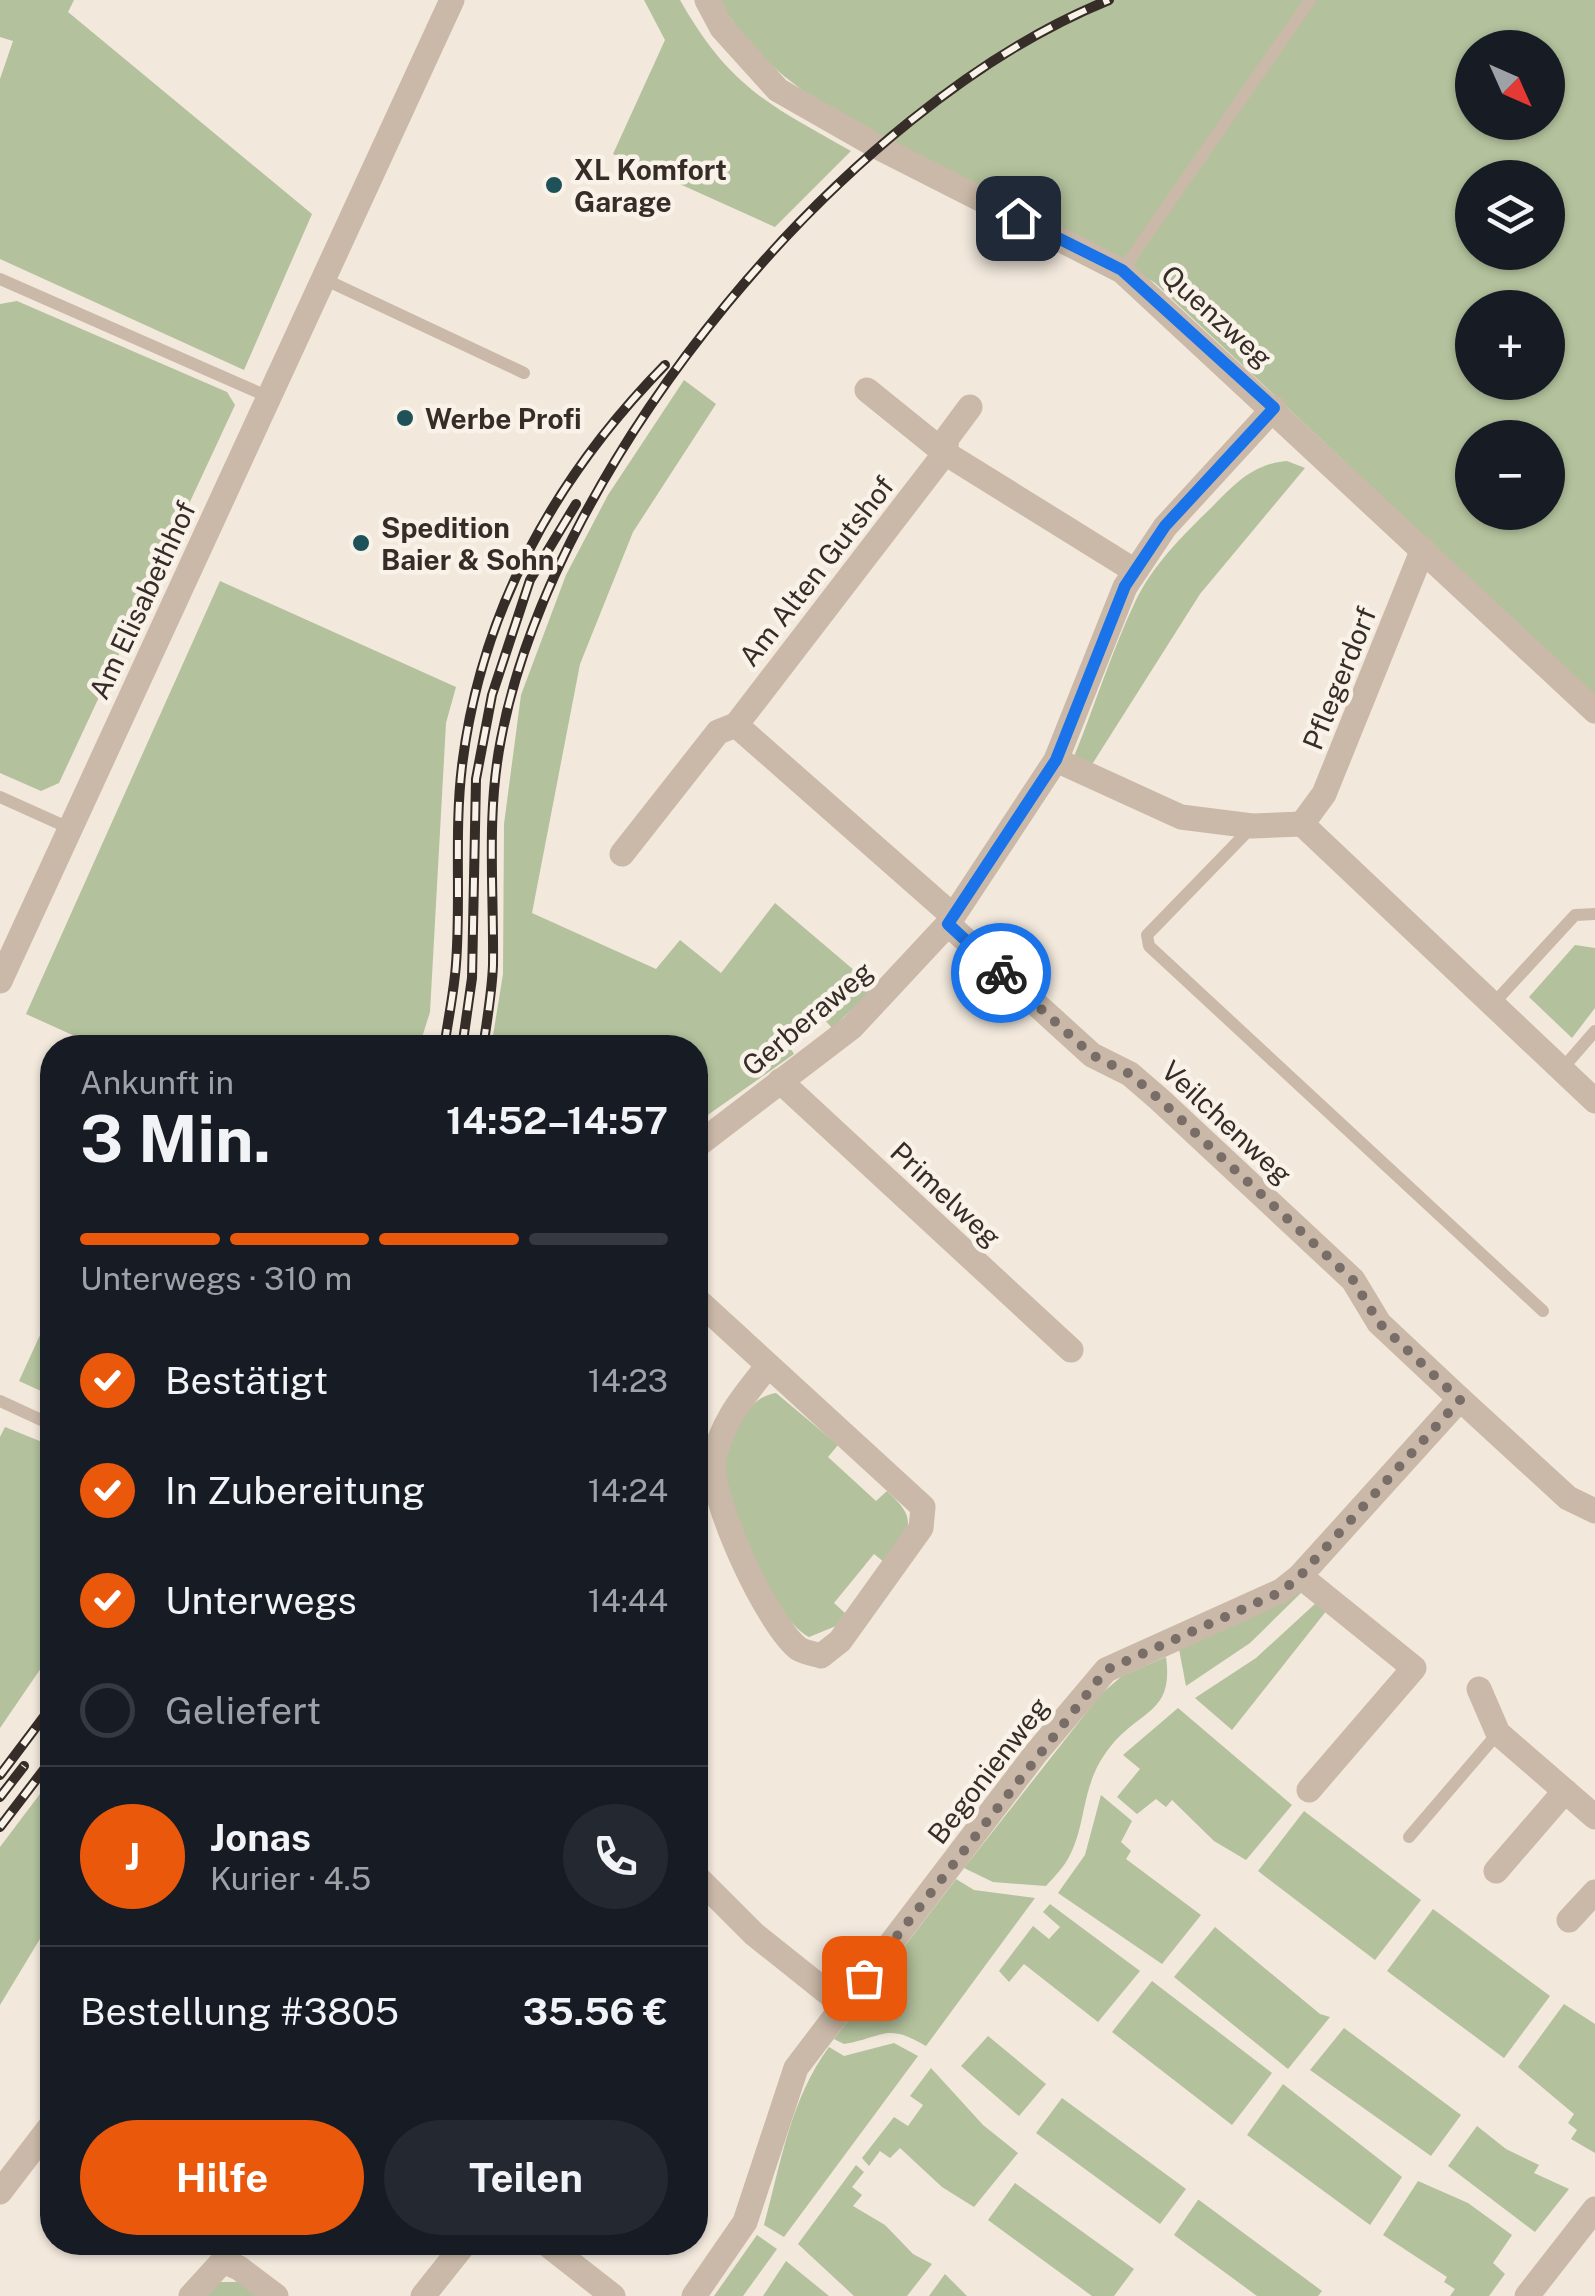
<!DOCTYPE html>
<html lang="de">
<meta charset="utf-8">
<style>
body{margin:0;font-family:"Public Sans",sans-serif;background:#242831;color:#f1f3f6;height:100vh;display:flex;flex-direction:column;font-size:38px;white-space:nowrap}
*{box-sizing:border-box;margin:0}
p{font-size:32px;color:#9ea1a6}
.icon{flex:none;width:55px;height:55px;fill:none;stroke:currentColor;stroke-width:2;stroke-linecap:round;stroke-linejoin:round}
.map{position:relative;flex:1;overflow:hidden}
.panel{position:absolute;left:40px;top:1035px;width:668px;height:1220px;display:flex;flex-direction:column;background:#171b24;border-radius:40px;box-shadow:0 2px 8px #0004}
.panel>*{flex:none}
.needle{width:65px;rotate:135deg}
.tools{position:absolute;left:1455px;top:30px;display:grid;gap:20px}
.tools a{display:grid;place-items:center;width:110px;height:110px;border-radius:50%;background:#171b24;box-shadow:0 2px 8px #0004;font-size:50px}
.pin{position:absolute;display:grid;place-items:center;width:85px;height:85px;color:#fff;margin:-42px;border-radius:20px;box-shadow:0 5px 15px #0006}
.courier{position:absolute;display:grid;place-items:center;width:100px;height:100px;margin:-50px;border:8px solid #1a73e8;border-radius:50%;background:#fff;color:#222;box-shadow:0 2px 12px #0007}
.summary em{font-style:normal;font-weight:700}
.summary div{display:flex;flex-direction:column-reverse}
.summary{display:flex;align-items:center;justify-content:space-between;height:170px;padding:0 40px}
h1{font-size:65px;font-weight:700;line-height:75px}
.bar{display:grid;grid-template-columns:repeat(4,1fr);gap:15px 10px;align-content:center;height:120px;padding:0 40px}
.bar i{height:12px;border-radius:8px;background:#363941}
.bar .selected{background:#ea580c}
.bar p{grid-column:span 4}
.line{display:flex;align-items:center;gap:25px;padding:0 40px;border-top:2px solid #363941}
.line div{flex:1}
.round{display:grid;place-items:center;flex:none;width:105px;height:105px;border-radius:52px;background:#242831}
ol{padding:0 40px;list-style:none}
li{display:flex;align-items:center;gap:30px;height:110px}
li p{margin-inline-start:auto}
li .icon{padding:10px;border-radius:50%;background:#ea580c;color:#fff;stroke-width:4}
li:last-child{color:#9ea1a6}
li i{width:55px;height:55px;border:5px solid #363941;border-radius:50%}
.primary-button{display:flex;gap:20px;margin-top:auto;padding:20px 40px}
.primary-button a{flex:1;height:115px;border-radius:60px;background:#ea580c;color:#fff;font-size:40px;font-weight:700;line-height:115px;text-align:center}
.primary-button a+a{background:#242831;color:#f1f3f6}
.map>svg:first-child{display:block}
.green{fill:#b3c19c;fill-rule:evenodd}
.lines{fill:none;stroke-linecap:round;stroke-linejoin:round}
.service{stroke:#cab9a8;stroke-width:12}
.minor{stroke:#cab9a8;stroke-width:25}
.tertiary{stroke:#cab9a8;stroke-width:25}
.rail-casing{stroke:#372d28;stroke-width:10}
.rail{stroke:#f9f2e8;stroke-width:6;stroke-dasharray:19;stroke-linecap:butt}
.done{stroke:#786e67;stroke-width:10;stroke-dasharray:0 18}
.route{stroke:#1a73e8;stroke-width:12}
.poi-dot{fill:#1e5258;stroke:#f9f2e8;stroke-width:4}
.labels{text-anchor:middle;dominant-baseline:central;stroke-width:9;stroke-linejoin:round;paint-order:stroke}
.poi-label{font-size:28px;font-weight:bold;fill:#372d28;stroke:#f9f2e8;text-anchor:start}
.street-label{font-size:28px;fill:#372d28;stroke:#f9f2e8}
</style>
<div class="map">
<svg width="1595" height="2296" viewBox="0 0 1595 2296">
<rect width="100%" height="100%" fill="#f2e8dc"/>
<g class="green">
<polygon points="0,0 74,0 68,12 312,214 244,370 0,259 0,79 13,41 0,37"/>
<path d="M644 0H680C729 86 767 104 851 151L775 227 613 154 665 40Z"/>
<path d="M720 0H1595V697L1155 283 1111 255 827 107C785 80 744 46 720 0ZM1472 48H1548V122H1472ZM1472 178H1548V252H1472ZM1472 308H1548V382H1472ZM1472 438H1548V512H1472Z"/>
<polygon points="17,301 227,392 235,405 59,783 41,791 0,773 0,304"/>
<polygon points="684,380 716,404 633,532 580,664 532,913 656,969 680,940 721,973 775,903 875,988 832,1028 823,1018 789,1046 794,1054 695,1124 695,1048 491,1048 503,974 504,824 521,695 566,575 608,495"/>
<path d="M1287 461 1305 468 1200 594 1091 766 1073 759C1094 708 1111 653 1135 602 1152 566 1183 535 1212 507 1236 483 1253 464 1287 461Z"/>
<polygon points="220,581 456,687 446,723 430,1012 419,1047 99,1047 26,1014"/>
<polygon points="1575,945 1595,948 1595,1008 1572,1038 1529,997"/>
<polygon points="52,1309 52,1396 19,1381"/>
<path d="M776 1393 838 1445 828 1457 876 1501 887 1491C921 1522 909 1529 884 1562L874 1554 834 1603 845 1613 836 1626 809 1637C774 1618 720 1510 724 1470 725 1451 731 1436 742 1420 751 1405 759 1396 776 1393Z"/>
<polygon points="5,1427 52,1446 52,1652 0,1728 0,1437"/>
<polygon points="1301,1587 1304,1590 1250,1643 1186,1686 1179,1649"/>
<polygon points="1317,1602 1327,1610 1232,1730 1195,1698 1256,1658"/>
<path d="M1166 1657C1174 1714 1140 1709 1110 1747 1080 1785 1088 1819 1070 1855 1065 1866 1054 1877 1046 1886L993 1882 964 1868 1101 1694 1122 1676Z"/>
<polygon points="1178,1708 1292,1805 1246,1860 1214,1841 1172,1800 1166,1807 1156,1799 1137,1814 1117,1797 1140,1769 1123,1755"/>
<polygon points="52,1778 52,1919 0,2005 0,1847"/>
<polygon points="1101,1795 1132,1821 1121,1842 1131,1851 1126,1859 1201,1915 1162,1964 1058,1893 1085,1855"/>
<polygon points="1304,1811 1421,1900 1375,1960 1258,1871"/>
<path d="M956 1879 974 1890 1035 1898 926 2046C886 2022 884 2037 844 2044L834 2039Z"/>
<polygon points="1050,1904 1140,1971 1098,2022 1024,1964 1009,1982 999,1971 1033,1926 1049,1939 1060,1927 1043,1912"/>
<polygon points="1433,1909 1550,1996 1504,2058 1387,1971"/>
<polygon points="1215,1927 1320,2014 1330,2017 1288,2069 1174,1977"/>
<polygon points="1152,1981 1272,2073 1232,2125 1112,2032"/>
<polygon points="1564,2004 1595,2024 1595,2153 1571,2139 1577,2130 1568,2123 1574,2114 1518,2067"/>
<polygon points="1344,2028 1461,2115 1431,2156 1310,2070"/>
<polygon points="988,2036 1046,2084 1019,2116 961,2066"/>
<path d="M894 2043 918 2056 784 2237 764 2225C781 2163 790 2100 829 2047L844 2056Z"/>
<polygon points="931,2068 983,2125 1018,2153 974,2207 942,2187 900,2148 890,2158 880,2151 869,2166 862,2158 894,2117 908,2126 923,2105 910,2096"/>
<polygon points="1283,2084 1402,2177 1370,2225 1247,2135"/>
<polygon points="1062,2098 1186,2189 1160,2224 1036,2133"/>
<polygon points="1477,2126 1506,2149 1539,2165 1534,2173 1569,2189 1535,2232 1448,2166"/>
<polygon points="856,2165 864,2172 852,2187 862,2195 853,2206 885,2225 913,2254 932,2264 907,2296 854,2296 798,2244"/>
<polygon points="1418,2181 1468,2203 1512,2235 1493,2263 1505,2274 1489,2296 1450,2296 1455,2289 1444,2282 1447,2277 1383,2235"/>
<polygon points="1015,2183 1134,2269 1114,2296 1092,2296 988,2220"/>
<polygon points="1198,2200 1199,2200 1322,2291 1318,2296 1257,2296 1174,2235"/>
<polygon points="757,2235 777,2249 743,2296 714,2296"/>
<polygon points="786,2261 829,2296 763,2296"/>
<polygon points="945,2274 967,2296 929,2296"/>
<polygon points="219,2282 240,2282 257,2296 203,2296"/>
</g>
<g class="lines">
<g class="service">
<polyline points="1122,271 1310,0"/>
<polyline points="0,279 271,398"/>
<polyline points="324,279 524,373"/>
<polyline points="0,797 69,828"/>
<polyline points="1251,828 1147,935 1149,946 1543,1311"/>
<polyline points="1493,1004 1575,915 1595,914"/>
<polyline points="1562,1069 1595,1031"/>
<polyline points="0,1401 52,1425"/>
<polyline points="1409,1837 1498,1733"/>
</g>
<g class="minor">
<polyline points="867,390 945,453 947,438 970,407"/>
<polyline points="1423,549 1324,794 1302,824 1595,1101"/>
<polyline points="1056,760 1181,817 1252,826 1302,824"/>
<polyline points="622,854 718,732 736,725"/>
<polyline points="953,916 736,725 945,453 1135,571"/>
<polyline points="948,924 1092,1055 1130,1074 1159,1099 1353,1280 1379,1323 1460,1399 1568,1498 1595,1511"/>
<polyline points="0,981 452,0"/>
<polyline points="780,1081 1071,1350"/>
<polyline points="695,1147 852,1027 948,924 1056,760 1125,587 1165,527 1274,408"/>
<path d="M695 1298 923 1507 921 1528 840 1641 821 1656C814 1654 804 1652 799 1649 768 1626 708 1497 714 1460 721 1422 744 1396 767 1367"/>
<polyline points="1300,1576 1414,1668 1309,1790"/>
<polyline points="1479,1689 1498,1733 1595,1817"/>
<polyline points="1496,1871 1565,1791"/>
<polyline points="695,1875 754,1934 843,2005"/>
<polyline points="1569,1920 1595,1892"/>
<polyline points="0,2192 52,2124"/>
<polyline points="544,2242 613,2296"/>
<polyline points="191,2296 223,2261 239,2268 276,2296"/>
<polyline points="423,2296 466,2242"/>
<polyline points="694,2296 745,2222 796,2068 1036,1753 1106,1670 1281,1591 1300,1576 1460,1399"/>
<polyline points="1527,2296 1595,2209"/>
</g>
<polyline class="tertiary" points="707,0 722,28 778,90 878,147 1122,271 1595,711"/>
<g class="rail-casing">
<g id="rail">
<path d="M444 1048C448 1020 454 992 456 964 461 899 454 832 462 766 481 610 556 476 665 365"/>
<polyline points="462,1048 472,978 476,779 492,695 530,580 576,504"/>
<path d="M483 1048C487 1020 492 992 493 965 494 889 486 815 501 739 554 460 846 106 1109 0"/>
<polyline points="0,1775 52,1706"/>
<polyline points="0,1797 24,1766"/>
<polyline points="0,1827 52,1759"/>
</g>
</g>
<use href="#rail" class="rail"/>
</g>
<g class="lines">
<polyline class="done" points="864,1978 1106,1670 1281,1592 1300,1576 1460,1400 1379,1323 1353,1280 1159,1099 1130,1074 1092,1055 1001,973"/>
<polyline class="route" points="1001,973 948,924 1056,760 1125,586 1165,526 1274,408 1122,270 1018,218"/>
</g>
<g class="poi-dot">
<circle cx="554" cy="185" r="10"/>
<circle cx="405" cy="418" r="10"/>
<circle cx="361" cy="543" r="10"/>
</g>
<g class="labels">
<g class="poi-label">
<text x="574" y="169">XL Komfort<tspan x="574" dy="32">Garage</tspan></text>
<text x="425" y="418">Werbe Profi</text>
<text x="381" y="527">Spedition<tspan x="381" dy="32">Baier &amp; Sohn</tspan></text>
</g>
<g class="street-label">
<text transform="translate(1217 316) rotate(42)">Quenzweg</text>
<text transform="translate(816 571) rotate(-52)">Am Alten Gutshof</text>
<text transform="translate(142 600) rotate(-65)">Am Elisabethhof</text>
<text transform="translate(1339 678) rotate(-68)">Pflegerdorf</text>
<text transform="translate(807 1018) rotate(-40)">Gerberaweg</text>
<text transform="translate(1227 1122) rotate(43)">Veilchenweg</text>
<text transform="translate(946 1194) rotate(43)">Primelweg</text>
<text transform="translate(988 1770) rotate(-52)">Begonienweg</text>
</g>
</g>
</svg>
<div class="tools">
<a><svg class="needle" viewBox="-14 -14 28 28"><path d="M0-13l5 13h-10z" fill="#e53935"/><path d="M0 13l5-13h-10z" fill="#9ea1a6"/></svg></a>
<a><svg class="icon" aria-label="layers" viewBox="0 0 24 24"><path d="M12 4l9 5-9 5-9-5zM3 14l9 5 9-5"/></svg></a>
<a>+</a>
<a>−</a>
</div>
<div class="pin" style="left:864px;top:1978px;background:#ea580c"><svg class="icon" aria-label="bag" viewBox="0 0 24 24"><path d="M5 8h14l-1 12H6zM9 8a3 3 0 0 1 6 0"/></svg></div>
<div class="pin" style="left:1018px;top:218px;background:#1f2937"><svg class="icon" aria-label="home" viewBox="0 0 24 24"><path d="M3 11l9-7 9 7M6 9v11h12V9"/></svg></div>
<div class="courier" style="left:1001px;top:973px"><svg class="icon" aria-label="bike" viewBox="0 0 24 24"><circle cx="6" cy="16" r="4"/><circle cx="18" cy="16" r="4"/><path d="M6 16l4-8h5l3 8M10 8l3 8H6M13 5h3"/></svg></div>
<section class="panel">
<div class="summary"><div><h1>3 Min.</h1><p>Ankunft in</p></div><em>14:52–14:57</em></div>
<div class="bar"><i class="selected"></i><i class="selected"></i><i class="selected"></i><i></i><p>Unterwegs · 310 m</p></div>
<ol>
<li><svg class="icon" aria-label="check" viewBox="0 0 24 24"><path d="M5 12l5 5 9-10"/></svg>Bestätigt<p>14:23</p></li>
<li><svg class="icon" aria-label="check" viewBox="0 0 24 24"><path d="M5 12l5 5 9-10"/></svg>In Zubereitung<p>14:24</p></li>
<li><svg class="icon" aria-label="check" viewBox="0 0 24 24"><path d="M5 12l5 5 9-10"/></svg>Unterwegs<p>14:44</p></li>
<li><i></i>Geliefert</li>
</ol>
<div class="line" style="height:180px"><b class="round" style="background:#ea580c;color:#fff">J</b><div><b>Jonas</b><p>Kurier · 4.5</p></div><a class="round"><svg class="icon" aria-label="phone" viewBox="0 0 24 24"><path d="M5 4h4l2 5-3 2q2 4 5 5l2-3 5 2v4C11 20 4 13 5 4z"/></svg></a></div>
<div class="line" style="height:130px"><div>Bestellung #3805</div><b>35.56 €</b></div>
<div class="primary-button"><a>Hilfe</a><a>Teilen</a></div>
</section>
</div>
